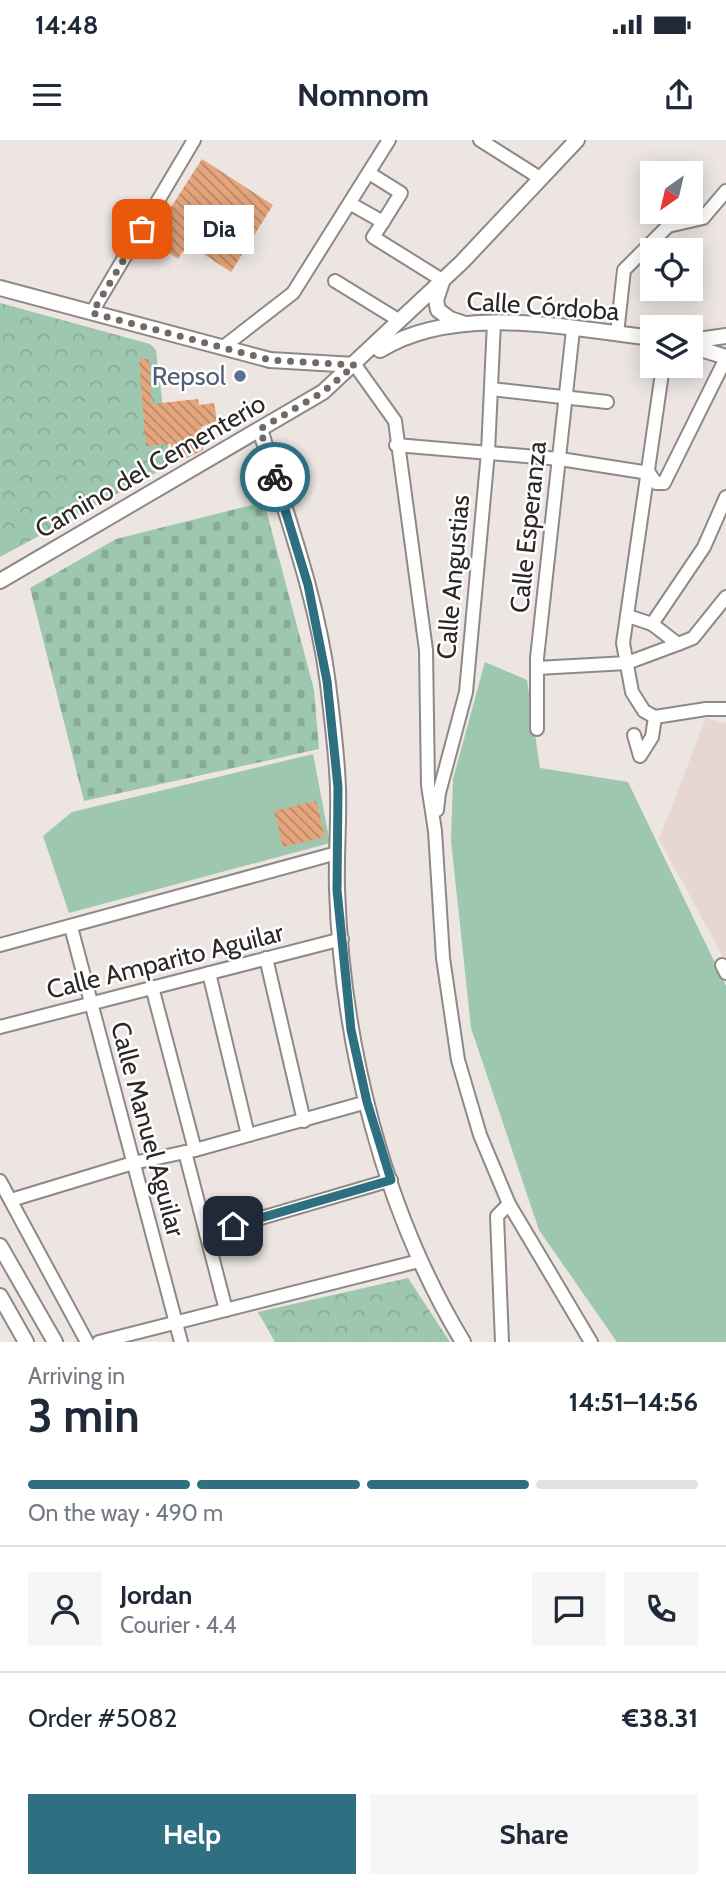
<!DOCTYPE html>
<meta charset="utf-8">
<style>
body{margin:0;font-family:Cabin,sans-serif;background:#f6f6f7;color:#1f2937;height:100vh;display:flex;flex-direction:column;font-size:26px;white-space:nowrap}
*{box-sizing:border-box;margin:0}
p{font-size:23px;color:#747a83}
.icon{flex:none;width:38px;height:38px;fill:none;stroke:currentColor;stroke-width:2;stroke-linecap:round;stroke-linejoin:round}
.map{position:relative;height:1202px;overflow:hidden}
.sheet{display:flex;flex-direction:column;background:#fff;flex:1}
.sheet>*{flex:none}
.needle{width:46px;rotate:214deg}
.tools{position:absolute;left:640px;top:21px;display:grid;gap:14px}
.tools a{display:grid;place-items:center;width:63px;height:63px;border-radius:0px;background:#fff;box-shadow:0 4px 18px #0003;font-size:35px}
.pin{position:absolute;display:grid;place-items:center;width:60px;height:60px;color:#fff;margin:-30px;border-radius:14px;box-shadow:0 4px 10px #0006}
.courier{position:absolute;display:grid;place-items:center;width:70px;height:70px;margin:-35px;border:5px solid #2e7082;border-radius:50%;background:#fff;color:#222;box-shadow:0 2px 9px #0007}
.bubble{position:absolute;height:49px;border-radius:0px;background:#fff;box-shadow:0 4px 18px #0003;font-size:23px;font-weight:800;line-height:49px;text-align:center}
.headline em{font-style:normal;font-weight:800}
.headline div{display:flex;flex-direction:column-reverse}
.headline{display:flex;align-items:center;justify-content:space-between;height:119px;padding:0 28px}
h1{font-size:46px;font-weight:800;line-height:52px}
.bar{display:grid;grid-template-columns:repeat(4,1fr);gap:10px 7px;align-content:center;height:84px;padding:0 28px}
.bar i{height:9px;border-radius:5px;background:#e0e1e3}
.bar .current{background:#2e7082}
.bar p{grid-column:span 4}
.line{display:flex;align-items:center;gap:18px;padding:0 28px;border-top:2px solid #e0e1e3}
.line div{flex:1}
.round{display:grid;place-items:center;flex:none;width:74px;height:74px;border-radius:0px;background:#f6f6f7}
.cta{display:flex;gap:14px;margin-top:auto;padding:14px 28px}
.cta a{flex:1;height:80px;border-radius:0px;background:#2e7082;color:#fff;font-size:28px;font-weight:800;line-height:80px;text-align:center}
.cta a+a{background:#f6f6f7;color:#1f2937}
.status{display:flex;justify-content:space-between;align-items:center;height:49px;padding:0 35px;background:#fff;direction:ltr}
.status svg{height:19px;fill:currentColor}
header{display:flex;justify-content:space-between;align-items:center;height:91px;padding:0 28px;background:#fff;font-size:32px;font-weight:800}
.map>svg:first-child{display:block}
.built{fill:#e6d8d1}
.grass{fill:#9dc7ae}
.forest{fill:url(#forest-crowns)}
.cemetery{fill:url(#cemetery-stones)}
.building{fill:url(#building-back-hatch)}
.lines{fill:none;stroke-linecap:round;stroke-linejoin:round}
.minor-casing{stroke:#8f8985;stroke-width:16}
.tertiary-casing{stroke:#8f8985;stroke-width:18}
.minor{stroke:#fff;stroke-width:12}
.tertiary{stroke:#fff;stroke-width:14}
.done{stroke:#6f6a68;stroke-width:7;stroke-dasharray:0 12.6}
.route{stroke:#2e7082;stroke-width:9}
.service-dot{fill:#5c6f8a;stroke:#fff;stroke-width:2.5}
.labels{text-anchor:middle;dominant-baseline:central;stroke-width:5;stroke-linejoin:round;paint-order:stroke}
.street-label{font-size:26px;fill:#2b2827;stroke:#fff}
.service-label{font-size:26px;fill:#4e5e75;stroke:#fff;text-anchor:end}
</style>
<div class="status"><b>14:48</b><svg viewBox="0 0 49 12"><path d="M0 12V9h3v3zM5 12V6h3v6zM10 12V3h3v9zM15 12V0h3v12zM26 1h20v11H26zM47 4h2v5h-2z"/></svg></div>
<header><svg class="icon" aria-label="menu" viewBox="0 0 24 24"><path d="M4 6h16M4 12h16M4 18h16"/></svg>Nomnom<svg class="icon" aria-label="share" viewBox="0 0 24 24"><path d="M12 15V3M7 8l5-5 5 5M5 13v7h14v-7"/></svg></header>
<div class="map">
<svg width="726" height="1202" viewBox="0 0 726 1202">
<defs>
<pattern id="forest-crowns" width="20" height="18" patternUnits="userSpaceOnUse" patternTransform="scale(1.75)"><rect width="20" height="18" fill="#9dc7ae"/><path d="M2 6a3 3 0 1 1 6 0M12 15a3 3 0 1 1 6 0" fill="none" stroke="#87ab96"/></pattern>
<pattern id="cemetery-stones" width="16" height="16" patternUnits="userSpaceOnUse" patternTransform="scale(1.75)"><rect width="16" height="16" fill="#9dc7ae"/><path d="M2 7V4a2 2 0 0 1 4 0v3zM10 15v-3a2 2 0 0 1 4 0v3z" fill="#87ab96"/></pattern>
<pattern id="building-back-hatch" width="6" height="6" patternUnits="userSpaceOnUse" patternTransform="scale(1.75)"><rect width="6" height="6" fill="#e5a67d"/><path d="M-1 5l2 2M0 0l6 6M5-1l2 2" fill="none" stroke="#ba8766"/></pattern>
</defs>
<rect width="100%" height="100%" fill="#ece5e1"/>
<polygon class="built" points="706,578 726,584 726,822 659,699"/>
<g class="grass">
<polygon points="485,522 527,540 540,628 628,642 726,846 726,1202 617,1202 539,1090 471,888 451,700 453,639"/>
<polygon points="313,614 330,703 69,773 43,696 72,672"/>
</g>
<g class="forest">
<polygon points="0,163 150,204 156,210 170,325 0,417"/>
<polygon points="408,1138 450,1202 275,1202 258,1172"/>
</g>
<polygon class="cemetery" points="264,362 314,550 319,609 84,661 30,448 116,399"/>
<g class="building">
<polygon points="202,19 273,65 231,132 188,104 178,119 150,100"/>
<polygon points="139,219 149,219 152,264 198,259 199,265 214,263 217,281 201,287 203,310 173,325 171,304 146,306"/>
<polygon points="316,661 325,697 283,707 274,671"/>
</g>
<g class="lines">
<g class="minor-casing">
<g id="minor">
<polyline points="480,0 540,38"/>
<polyline points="351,64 383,82 401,53 369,33"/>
<polyline points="383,82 373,97 442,140"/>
<polyline points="335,141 400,181"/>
<polyline points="92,172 194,0"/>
<polyline points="617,194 624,130 668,86 703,78 726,51"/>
<polyline points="222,208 293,153 389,0"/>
<polyline points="355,225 395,281 426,510 428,645 435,691 443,818 458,920 480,995 509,1064 591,1202"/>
<polyline points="663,226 623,503 632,552 644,571 655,577 706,569 726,569"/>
<polyline points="491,249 607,262"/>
<polyline points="396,305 560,319 649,333"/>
<polyline points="649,333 656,343 664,343 726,218"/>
<polyline points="628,476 652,484 678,504"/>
<polyline points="652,484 704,407 726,357"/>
<polyline points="537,528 627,523 678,504 693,498 726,457"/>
<polyline points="537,589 537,518 573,190"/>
<polyline points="634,595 640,616 652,597 655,577"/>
<polyline points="437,670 439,653 466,552 488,312 494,182"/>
<polyline points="71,787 181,1202"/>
<polyline points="0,805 337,713"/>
<polyline points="266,818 304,981"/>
<polyline points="722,825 726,833"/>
<polyline points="209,833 248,995"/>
<polyline points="152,847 195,1010"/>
<polyline points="0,887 342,799"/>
<polyline points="185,1012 226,1170"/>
<polyline points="0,1041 87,1202"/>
<polyline points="11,1060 133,1023 195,1010 367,962"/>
<polyline points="206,1094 391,1040"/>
<polyline points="99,1202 419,1121"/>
<polyline points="502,1202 497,1076 509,1064"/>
</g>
</g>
<g class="tertiary-casing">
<g id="tertiary">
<polyline points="442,142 436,160 438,170 450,179 462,183"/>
<polyline points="0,148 270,220 355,225"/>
<polyline points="691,201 726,196"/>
<polyline points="691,206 726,217"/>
<path d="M380 210C456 163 568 188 653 198"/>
<path d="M260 289C285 372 317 456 328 544 332 578 337 614 338 649 339 682 336 716 337 749 342 903 383 1070 463 1202"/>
<polyline points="0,441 323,252 462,122 577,0"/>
<polyline points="0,1106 55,1202"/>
<polyline points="0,1156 26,1202"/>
</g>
</g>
<use href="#minor" class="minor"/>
<use href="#tertiary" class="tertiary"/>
</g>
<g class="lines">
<polyline class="done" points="142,89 92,173 270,220 355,225 323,252 260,289 275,337"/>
<polyline class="route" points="233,1086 391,1040 367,962 351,890 337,750 338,647 327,541 308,445 275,337"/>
</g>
<circle class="service-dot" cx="240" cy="236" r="7"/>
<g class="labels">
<g class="street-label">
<text transform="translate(543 166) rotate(4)">Calle Córdoba</text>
<text transform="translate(150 326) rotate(-30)">Camino del Cementerio</text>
<text transform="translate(528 387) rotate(-84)">Calle Esperanza</text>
<text transform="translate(453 437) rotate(-85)">Calle Angustias</text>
<text transform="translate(165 821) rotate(-14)">Calle Amparito Aguilar</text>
<text transform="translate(148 989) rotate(75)">Calle Manuel Aguilar</text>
</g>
<g class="service-label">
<text x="226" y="236">Repsol</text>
</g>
</g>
</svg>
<div class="tools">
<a><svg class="needle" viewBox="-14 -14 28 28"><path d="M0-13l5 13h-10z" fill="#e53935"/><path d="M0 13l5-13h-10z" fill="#747a83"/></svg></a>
<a><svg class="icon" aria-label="locate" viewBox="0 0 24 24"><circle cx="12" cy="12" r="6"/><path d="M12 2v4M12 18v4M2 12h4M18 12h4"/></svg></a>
<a><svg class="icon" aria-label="layers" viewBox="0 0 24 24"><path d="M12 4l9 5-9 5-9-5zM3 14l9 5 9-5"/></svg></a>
</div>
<div class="pin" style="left:142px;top:89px;background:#ea580c"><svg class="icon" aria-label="bag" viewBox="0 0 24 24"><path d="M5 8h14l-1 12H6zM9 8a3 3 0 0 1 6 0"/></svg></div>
<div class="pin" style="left:233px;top:1086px;background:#1f2937"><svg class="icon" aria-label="home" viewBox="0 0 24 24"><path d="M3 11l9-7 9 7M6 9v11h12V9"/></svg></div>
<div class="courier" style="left:275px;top:337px"><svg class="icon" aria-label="bike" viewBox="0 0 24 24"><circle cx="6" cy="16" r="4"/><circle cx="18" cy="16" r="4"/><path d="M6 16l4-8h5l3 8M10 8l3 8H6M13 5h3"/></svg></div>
<div class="bubble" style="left:184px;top:65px;width:70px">Dia</div>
</div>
<section class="sheet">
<div class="headline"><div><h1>3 min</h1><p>Arriving in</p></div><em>14:51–14:56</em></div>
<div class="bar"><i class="current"></i><i class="current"></i><i class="current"></i><i></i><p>On the way · 490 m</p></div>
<div class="line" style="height:126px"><a class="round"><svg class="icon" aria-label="person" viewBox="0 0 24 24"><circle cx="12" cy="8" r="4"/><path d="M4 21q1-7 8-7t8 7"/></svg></a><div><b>Jordan</b><p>Courier · 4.4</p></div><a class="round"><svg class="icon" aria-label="chat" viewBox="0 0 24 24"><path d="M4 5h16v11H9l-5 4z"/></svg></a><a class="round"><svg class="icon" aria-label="phone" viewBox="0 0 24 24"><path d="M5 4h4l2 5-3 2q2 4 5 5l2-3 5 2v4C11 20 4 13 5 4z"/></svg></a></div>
<div class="line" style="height:91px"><div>Order #5082</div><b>€38.31</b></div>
<div class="cta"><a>Help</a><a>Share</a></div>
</section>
